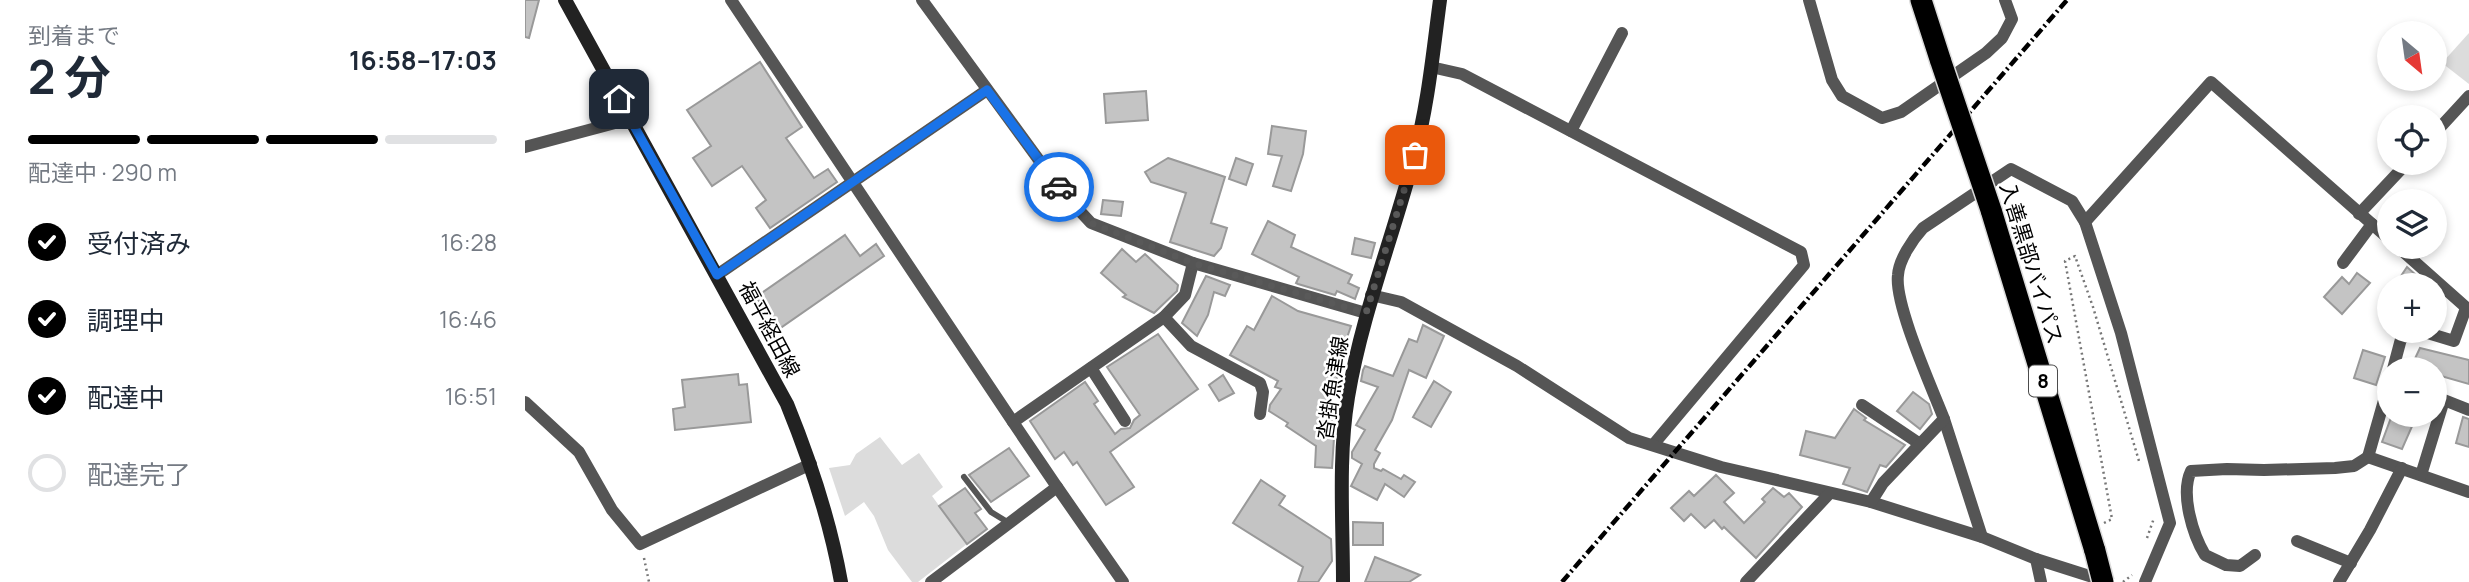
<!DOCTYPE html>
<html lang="ja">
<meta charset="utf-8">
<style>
body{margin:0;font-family:Manrope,"Noto Sans JP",sans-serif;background:#f2f2f3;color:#1f2937;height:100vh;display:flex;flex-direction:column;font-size:26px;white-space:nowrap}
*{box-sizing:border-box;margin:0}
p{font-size:23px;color:#747a83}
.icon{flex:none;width:38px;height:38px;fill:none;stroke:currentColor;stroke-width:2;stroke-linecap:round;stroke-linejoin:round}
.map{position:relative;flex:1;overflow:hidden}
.details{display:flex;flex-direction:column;background:#fff;width:525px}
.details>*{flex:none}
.needle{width:46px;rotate:151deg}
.tools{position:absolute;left:1852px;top:21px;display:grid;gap:14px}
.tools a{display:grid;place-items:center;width:70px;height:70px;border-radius:50%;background:#fff;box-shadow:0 4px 10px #0003;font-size:35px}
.pin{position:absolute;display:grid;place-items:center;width:60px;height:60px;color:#fff;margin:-30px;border-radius:14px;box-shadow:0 4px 10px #0006}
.courier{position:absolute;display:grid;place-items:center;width:70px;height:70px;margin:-35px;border:5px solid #1a73e8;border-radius:50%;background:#fff;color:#222;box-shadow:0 2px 9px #0007}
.summary em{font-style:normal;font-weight:700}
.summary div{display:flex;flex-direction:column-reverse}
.summary{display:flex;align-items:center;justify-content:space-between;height:119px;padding:0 28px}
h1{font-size:46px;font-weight:700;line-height:52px}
.bar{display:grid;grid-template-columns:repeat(4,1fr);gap:10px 7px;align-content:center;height:84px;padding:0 28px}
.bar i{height:9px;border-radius:5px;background:#e0e1e3}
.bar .on{background:#000}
.bar p{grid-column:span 4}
ol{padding:0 28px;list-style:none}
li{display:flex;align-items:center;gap:21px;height:77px}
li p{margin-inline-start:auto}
li .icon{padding:7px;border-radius:50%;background:#000;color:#fff;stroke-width:4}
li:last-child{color:#747a83}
li i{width:38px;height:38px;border:4px solid #e0e1e3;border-radius:50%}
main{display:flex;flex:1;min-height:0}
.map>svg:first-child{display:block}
.green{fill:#dcdcdc}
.building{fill:#c4c4c4;stroke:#999;stroke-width:2}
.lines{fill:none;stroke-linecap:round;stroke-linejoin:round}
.highway-casing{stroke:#dbdbdb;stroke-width:24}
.path{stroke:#777;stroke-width:2.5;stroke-dasharray:2 3.5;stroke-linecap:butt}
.lane{stroke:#555;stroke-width:6}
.street{stroke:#555;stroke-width:12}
.secondary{stroke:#222;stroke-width:14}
.highway{stroke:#000;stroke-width:21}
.rail{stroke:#000;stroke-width:4.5;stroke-dasharray:10 3.5 2 3.5;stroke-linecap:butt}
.highway-bridge-casing{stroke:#dbdbdb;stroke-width:24;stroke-linecap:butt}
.highway-bridge{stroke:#000;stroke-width:21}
.done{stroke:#595959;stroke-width:7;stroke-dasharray:0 12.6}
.route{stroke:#1a73e8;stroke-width:9}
.labels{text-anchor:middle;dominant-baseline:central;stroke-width:5;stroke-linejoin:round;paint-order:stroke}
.shield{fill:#fff;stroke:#4c4c4c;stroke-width:2}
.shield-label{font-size:19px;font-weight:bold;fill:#000}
.street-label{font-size:21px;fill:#000;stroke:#fff}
</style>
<main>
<section class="details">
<div class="summary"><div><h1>2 分</h1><p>到着まで</p></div><em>16:58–17:03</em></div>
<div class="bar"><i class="on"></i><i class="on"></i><i class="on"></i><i></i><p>配達中 · 290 m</p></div>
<ol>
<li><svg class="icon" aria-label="check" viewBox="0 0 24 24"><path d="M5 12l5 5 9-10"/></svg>受付済み<p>16:28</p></li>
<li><svg class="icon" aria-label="check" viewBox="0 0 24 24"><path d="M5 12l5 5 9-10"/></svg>調理中<p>16:46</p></li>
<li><svg class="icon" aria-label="check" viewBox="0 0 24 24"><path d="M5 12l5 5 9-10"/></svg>配達中<p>16:51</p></li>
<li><i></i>配達完了</li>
</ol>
</section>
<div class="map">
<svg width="1944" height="582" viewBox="0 0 1944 582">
<rect width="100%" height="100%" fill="#fff"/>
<g class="green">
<polygon points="1944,33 1944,84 1917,63"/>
<polygon points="355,437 377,465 394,453 418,487 407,496 442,544 393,582 387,582 363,550 349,516 339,502 320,516 304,468 325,465 331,454"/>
</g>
<g class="building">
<polygon points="0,0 14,0 4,38 0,37"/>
<polygon points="235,62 277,127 261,138 289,178 303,169 312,182 245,228 231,208 241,200 217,166 187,186 168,158 186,146 162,110"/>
<polygon points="621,91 623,120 581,123 579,94"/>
<polygon points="747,126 781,131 778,154 766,191 748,186 757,156 743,154"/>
<polygon points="643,158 700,177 686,223 702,228 696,248 689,256 645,242 661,193 626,182 620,172"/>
<polygon points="711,158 728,164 721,185 704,179"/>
<polygon points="578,200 598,202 596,216 576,214"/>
<polygon points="743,221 770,235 766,247 827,275 823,283 834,288 830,299 812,291 810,295 773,284 771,283 774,277 727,254"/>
<polygon points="320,235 335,256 351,244 359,256 254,329 231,297"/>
<polygon points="830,238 850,243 846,258 827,254"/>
<polygon points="597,249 611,262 620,254 653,285 652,291 629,313 598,297 601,295 576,273"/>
<polygon points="1882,267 1902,285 1870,285"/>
<polygon points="1832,273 1845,283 1817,314 1799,297 1817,277 1824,284"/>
<polygon points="681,276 705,285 700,296 689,292 683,315 672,336 657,323"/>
<polygon points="747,296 773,311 826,326 811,370 815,372 796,410 801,414 799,417 810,423 807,468 790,467 791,446 761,426 763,423 744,411 745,405 756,389 750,387 753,381 705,355 722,326 729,330"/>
<polygon points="898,325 919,336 901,378 884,370 867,420 850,450 855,453 849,464 849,468 856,471 858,469 876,479 879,475 890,482 879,497 860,484 852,500 826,486 837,464 827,458 827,452 840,430 831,425 853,387 836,381 838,370 840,366 868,376 884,339 892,342"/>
<polygon points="633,334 673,389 585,452 609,487 581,505 552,462 548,465 539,452 530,459 505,421 560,382 573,401 569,404 590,434 596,429 605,428 609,420 615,415 582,367"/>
<polygon points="1895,348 1944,360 1944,384 1909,374 1909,369 1885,369"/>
<polygon points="1838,350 1860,357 1851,385 1829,378"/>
<polygon points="213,374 214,385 222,384 226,422 150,430 148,409 160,407 157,380"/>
<polygon points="698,375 709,393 694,401 684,385"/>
<polygon points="909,381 926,392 906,427 888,417"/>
<polygon points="1388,392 1404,404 1407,414 1395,429 1372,411"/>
<polygon points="1329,409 1341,418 1339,420 1380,445 1361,467 1355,465 1342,492 1318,484 1325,468 1275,455 1281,431 1310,438"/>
<polygon points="1867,415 1892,415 1877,449 1857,442"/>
<polygon points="1938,417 1944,419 1944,447 1931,443"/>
<polygon points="484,448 504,476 466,502 444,475"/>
<polygon points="1191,475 1209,493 1199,502 1219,523 1240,502 1237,499 1248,488 1259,497 1264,493 1277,507 1231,558 1199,527 1197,529 1189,520 1180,528 1166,514 1159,521 1146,508 1164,491 1169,496"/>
<polygon points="736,480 760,496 754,505 806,539 807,561 793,582 773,582 778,567 708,523"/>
<polygon points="440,488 456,509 450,513 462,529 442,544 414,506"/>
<polygon points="828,522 858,523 858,545 828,545"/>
<polygon points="850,557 895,575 884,582 840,582"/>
</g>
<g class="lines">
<g class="highway-casing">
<g id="highway">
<polyline points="1396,0 1416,62"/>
<polyline points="1466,210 1570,551"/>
</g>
</g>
<g class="path">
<polyline points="1579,523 1587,519 1540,261 1550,256 1568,307 1614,461"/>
<polyline points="1622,538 1629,518"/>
<polyline points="119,558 124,582"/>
<polyline points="1598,582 1607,575"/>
</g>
<polyline class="lane" points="439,477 466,512 484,523"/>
<g class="street">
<polyline points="206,0 488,422 639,317 660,295 668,263"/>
<polyline points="397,0 538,193 566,223 668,263 841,313"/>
<polyline points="1284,0 1307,80 1317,96 1357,118 1376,112 1461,53 1477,38 1487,19 1480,0"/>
<polyline points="906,67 937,74 1276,252 1279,265 1128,445"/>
<polyline points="1046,131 1097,33"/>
<polyline points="1909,134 1944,96"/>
<polyline points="0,147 105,119"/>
<polyline points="1834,214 1882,163"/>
<polyline points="1560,222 1596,333 1645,523 1620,582"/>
<polyline points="1873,247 1944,310"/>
<polyline points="1818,263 1847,224"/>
<polyline points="192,275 462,90"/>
<polyline points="846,295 876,302 992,366 1104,438 1196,467 1346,502 1457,537 1511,559 1580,581"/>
<polyline points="639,317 666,346 735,383 738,392 735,414"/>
<polyline points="1896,331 1929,341 1941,308"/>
<polyline points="566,368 600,421"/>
<polyline points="1868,369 1876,339 1888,331"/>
<polyline points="1864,383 1843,457 1944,492"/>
<polyline points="0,402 54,452 87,510 115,544 286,464"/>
<polyline points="1337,405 1395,444"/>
<polyline points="1419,419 1457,537"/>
<polyline points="1896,475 1919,400 1944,410"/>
<polyline points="532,487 598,582"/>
<path d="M1346 502 1358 483 1419 419C1407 388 1369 304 1373 275 1374 260 1387 240 1398 228L1486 169 1547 201 1560 222 1686 82 1864 239"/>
<polyline points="1772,541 1826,563"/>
<path d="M1730 555 1715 566 1701 565 1680 555C1668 535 1655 494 1666 471L1702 469 1739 470 1810 468 1829 466 1843 457"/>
<polyline points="1511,559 1516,582"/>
<polyline points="406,582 532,487 488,422"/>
<polyline points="1221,582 1305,493"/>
<polyline points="1814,582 1845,530 1877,468"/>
</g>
<g class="secondary">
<path d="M40 0 262 404C286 463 305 520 316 582"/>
<path d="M818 582C818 521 813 457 823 397 837 314 868 237 889 157 903 106 908 52 915 0"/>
</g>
<use href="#highway" class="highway"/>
<polyline class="rail" points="1037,582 1542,0"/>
<g class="highway-bridge-casing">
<g id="highway-bridge">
<polyline points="1416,62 1466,210"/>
<polyline points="1570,551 1578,582"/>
</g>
</g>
<use href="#highway-bridge" class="highway-bridge"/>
</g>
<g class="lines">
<polyline class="done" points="534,187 566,223 668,263 841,313 890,155"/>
<polyline class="route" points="94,99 192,275 462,90 534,187"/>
</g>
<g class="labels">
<rect class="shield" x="1504" y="365.5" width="28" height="31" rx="5"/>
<g class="shield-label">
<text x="1518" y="381">8</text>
</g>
<g class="street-label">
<text transform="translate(1507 263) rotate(73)">入善黒部バイパス</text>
<text transform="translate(245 329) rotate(62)">福平経田線</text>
<text transform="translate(807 388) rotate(-81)">沓掛魚津線</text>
</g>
</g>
</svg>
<div class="tools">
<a><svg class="needle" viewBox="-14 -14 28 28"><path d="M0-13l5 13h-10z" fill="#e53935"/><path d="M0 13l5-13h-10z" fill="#747a83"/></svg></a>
<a><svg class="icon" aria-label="locate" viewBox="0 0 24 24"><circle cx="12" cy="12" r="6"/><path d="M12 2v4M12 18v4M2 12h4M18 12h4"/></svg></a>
<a><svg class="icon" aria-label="layers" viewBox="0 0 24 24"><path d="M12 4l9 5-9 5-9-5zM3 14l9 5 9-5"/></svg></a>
<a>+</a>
<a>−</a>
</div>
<div class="pin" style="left:890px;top:155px;background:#ea580c"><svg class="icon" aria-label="bag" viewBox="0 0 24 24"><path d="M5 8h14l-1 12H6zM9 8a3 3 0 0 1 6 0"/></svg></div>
<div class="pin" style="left:94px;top:99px;background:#1f2937"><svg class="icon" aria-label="home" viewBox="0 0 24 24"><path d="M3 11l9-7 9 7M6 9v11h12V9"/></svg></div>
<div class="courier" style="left:534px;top:187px"><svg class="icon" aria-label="car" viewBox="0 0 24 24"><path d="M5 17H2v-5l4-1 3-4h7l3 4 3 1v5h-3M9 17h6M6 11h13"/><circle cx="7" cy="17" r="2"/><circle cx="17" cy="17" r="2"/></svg></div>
</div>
</main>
